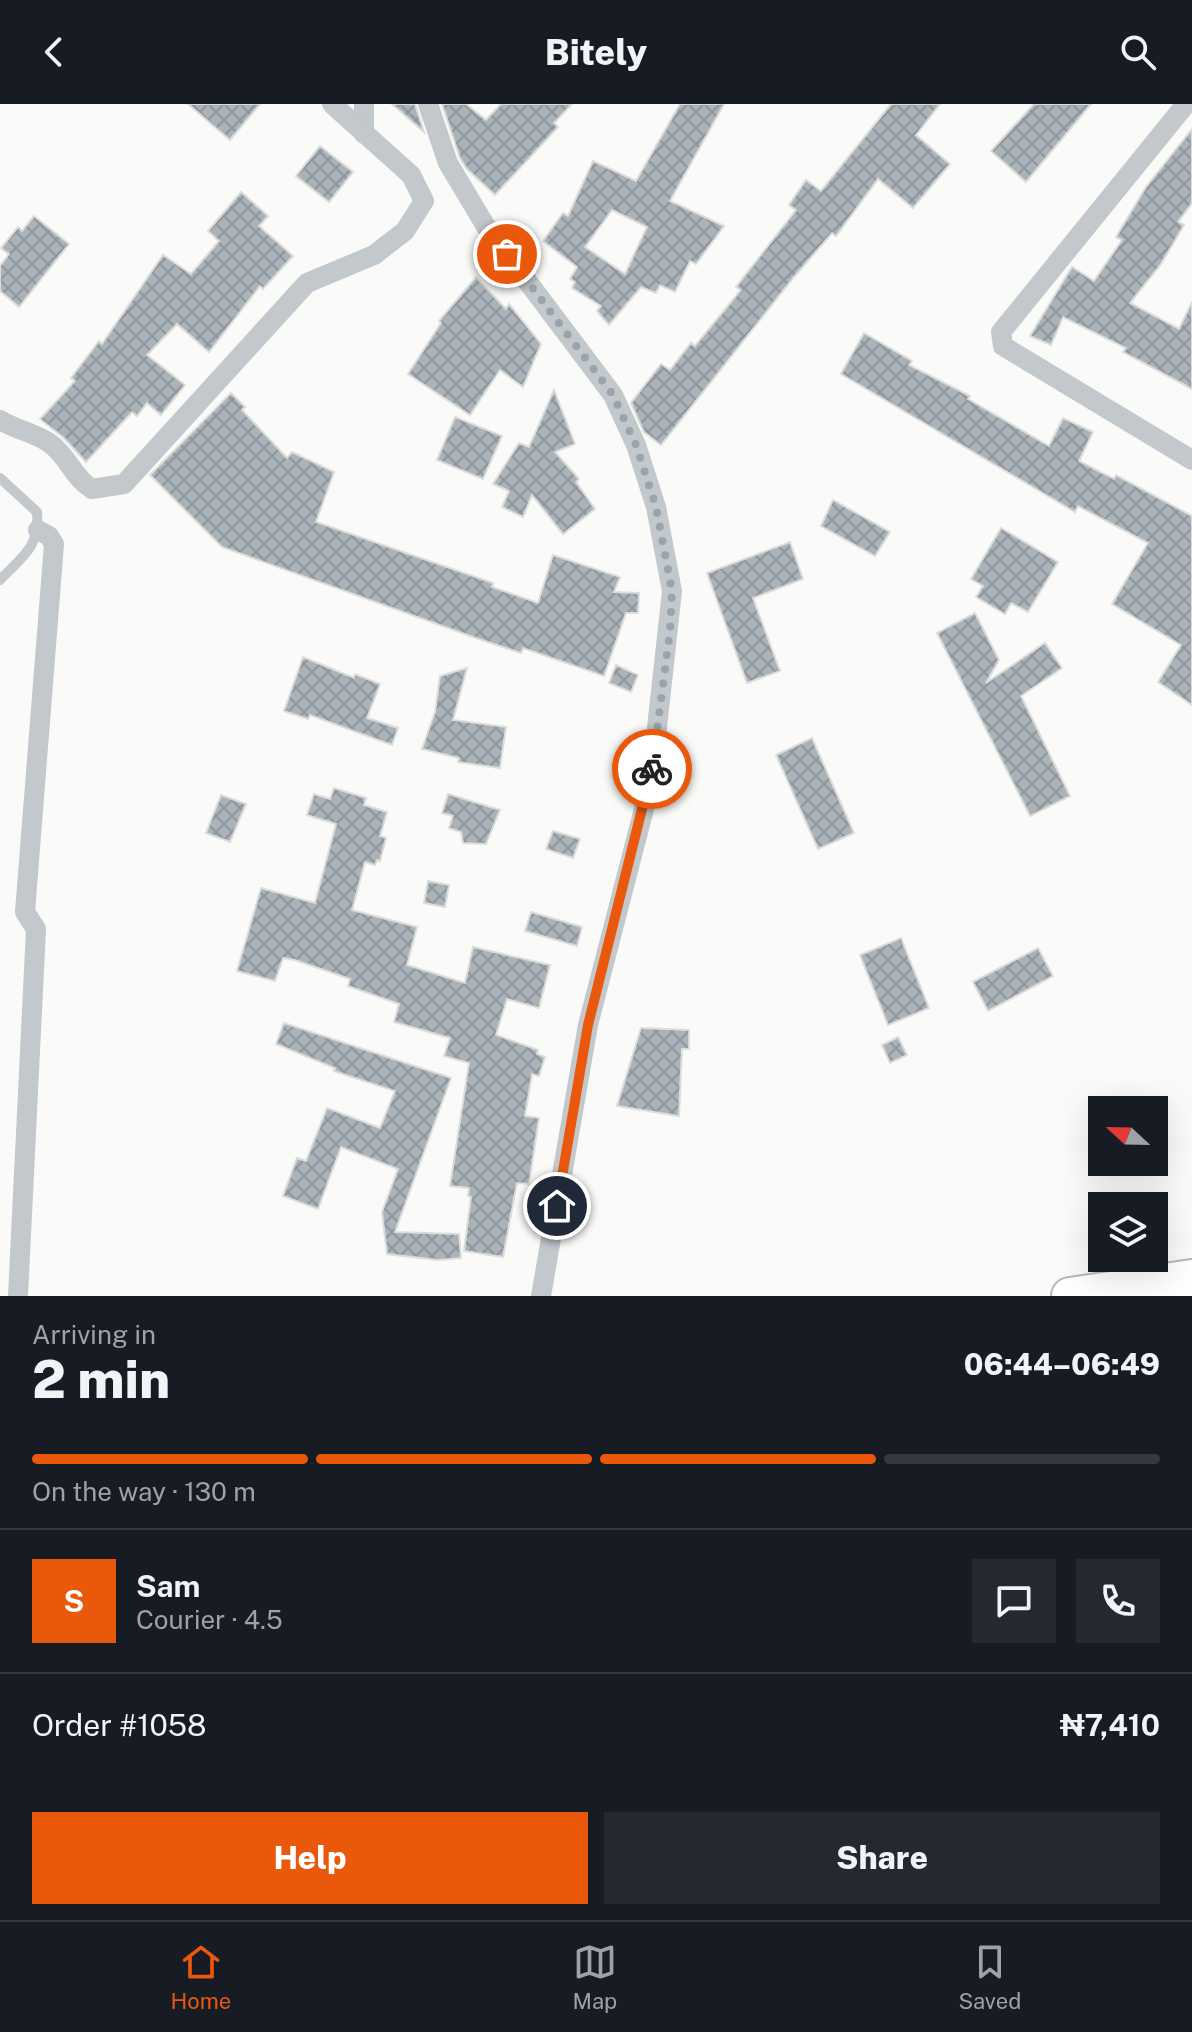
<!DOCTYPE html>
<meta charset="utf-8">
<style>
body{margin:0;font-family:"Public Sans",sans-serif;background:#242831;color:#f1f3f6;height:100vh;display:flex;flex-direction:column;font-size:30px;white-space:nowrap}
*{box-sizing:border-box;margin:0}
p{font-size:26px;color:#9ea1a6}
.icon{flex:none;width:44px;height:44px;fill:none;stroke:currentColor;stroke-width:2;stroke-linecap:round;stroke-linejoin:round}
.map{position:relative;height:1192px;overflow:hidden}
.sheet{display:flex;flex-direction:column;background:#171b24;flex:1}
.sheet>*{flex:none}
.needle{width:52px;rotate:292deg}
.fabs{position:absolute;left:1088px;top:992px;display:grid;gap:16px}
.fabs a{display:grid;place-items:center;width:80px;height:80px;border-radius:0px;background:#171b24;box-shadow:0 8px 32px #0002;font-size:40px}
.pin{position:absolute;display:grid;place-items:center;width:68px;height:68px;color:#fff;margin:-34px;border:4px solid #fff;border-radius:50%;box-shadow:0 2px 8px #0007}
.courier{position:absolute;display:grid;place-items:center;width:80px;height:80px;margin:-40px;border:6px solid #ea580c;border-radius:50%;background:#fff;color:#222;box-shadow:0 2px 10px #0007}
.summary em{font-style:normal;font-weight:800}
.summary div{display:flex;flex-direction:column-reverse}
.summary{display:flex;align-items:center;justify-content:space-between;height:136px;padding:0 32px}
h1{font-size:52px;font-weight:800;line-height:60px}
.bar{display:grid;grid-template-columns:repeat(4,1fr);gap:12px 8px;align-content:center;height:96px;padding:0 32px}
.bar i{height:10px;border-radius:6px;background:#363941}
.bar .on{background:#ea580c}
.bar p{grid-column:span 4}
.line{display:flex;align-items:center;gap:20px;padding:0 32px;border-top:2px solid #363941}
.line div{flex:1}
.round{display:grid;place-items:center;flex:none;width:84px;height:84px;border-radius:0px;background:#242831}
.cta{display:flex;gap:16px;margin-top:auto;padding:16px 32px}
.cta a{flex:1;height:92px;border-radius:0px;background:#ea580c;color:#fff;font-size:32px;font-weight:800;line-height:92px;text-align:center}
.cta a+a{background:#242831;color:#f1f3f6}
header{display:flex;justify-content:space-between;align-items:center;height:104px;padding:0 32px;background:#171b24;font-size:36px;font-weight:800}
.dock{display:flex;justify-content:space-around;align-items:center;height:112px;border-top:2px solid #363941;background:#171b24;font-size:22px;color:#9ea1a6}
.dock a{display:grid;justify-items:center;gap:4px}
.dock .on{color:#ea580c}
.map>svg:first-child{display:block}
.building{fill:url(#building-cross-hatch);stroke:#dcdcda;stroke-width:2;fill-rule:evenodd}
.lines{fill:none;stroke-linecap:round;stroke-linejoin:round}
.highway-casing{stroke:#b4b9bd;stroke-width:40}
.lane{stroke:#c3c8cc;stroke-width:10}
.street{stroke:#c3c8cc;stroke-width:20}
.highway{stroke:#fff;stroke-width:36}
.done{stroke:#99a4ac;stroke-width:8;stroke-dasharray:0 14.4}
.route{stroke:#ea580c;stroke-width:10}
</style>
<header><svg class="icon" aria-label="back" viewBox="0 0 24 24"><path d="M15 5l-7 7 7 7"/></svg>Bitely<svg class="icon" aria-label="search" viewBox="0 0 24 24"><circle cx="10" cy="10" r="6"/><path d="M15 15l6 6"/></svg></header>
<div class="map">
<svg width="1192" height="1192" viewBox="0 0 1192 1192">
<defs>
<pattern id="building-cross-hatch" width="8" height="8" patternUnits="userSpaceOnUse" patternTransform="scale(2)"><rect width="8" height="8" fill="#aab3b9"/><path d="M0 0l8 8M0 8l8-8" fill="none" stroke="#8e969c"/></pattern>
</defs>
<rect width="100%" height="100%" fill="#fafaf8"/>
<g class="building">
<polygon points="188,0 260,0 230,36"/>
<polygon points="392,0 415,0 424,28"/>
<polygon points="442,0 466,0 486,16 501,0 572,0 554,19 558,23 495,91 467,65 460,54"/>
<path d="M680 0H724L670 97 724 122 696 160 690 157 675 188 660 181 656 189 641 183 609 221 597 207 601 202 572 184 575 178 570 175 577 163 543 137 563 109 568 112 593 57 636 77ZM612 106 647 123 625 170 585 143Z"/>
<polygon points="891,0 940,0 916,31 950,60 913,104 878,75 836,132 832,129 794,173 661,341 644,328 631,299 661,260 670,266 691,239 695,242 741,186 736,183 796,106 789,101 806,76 821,87"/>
<polygon points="1034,0 1091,0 1026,78 991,47"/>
<polygon points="1192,25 1192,99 1178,118 1184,121 1161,160 1130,199 1179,225 1192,198 1192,285 1123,248 1126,244 1063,213 1051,241 1030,232 1072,163 1094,177 1122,136 1116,133 1146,83"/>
<polygon points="320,42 353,68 329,98 296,72"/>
<polygon points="241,88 268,112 259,122 293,152 263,185 260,182 209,248 177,220 147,251 185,281 161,311 147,299 137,312 132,308 86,358 64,334 40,315 75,277 71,274 99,237 102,240 163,151 191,170 219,137 208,127"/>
<polygon points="34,112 69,140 19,203 0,187 0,162 9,150 1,144 18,123 22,127"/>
<polygon points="476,173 506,205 509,200 541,240 523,283 500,266 470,311 408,270 441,219 439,217"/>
<polygon points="864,229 912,257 909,261 970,292 968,295 1049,342 1063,314 1093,328 1079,357 1114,375 1116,371 1192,412 1192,601 1158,578 1181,541 1112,500 1148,439 1078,402 1075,408 841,270"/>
<polygon points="554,286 575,340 555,348 579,375 576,378 595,405 563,430 532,391 523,413 502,403 509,387 493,380 519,339 529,343"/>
<polygon points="231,289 245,303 242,306 287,354 292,348 334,368 316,418 493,479 492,483 538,499 553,451 620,473 614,488 639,489 638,509 626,509 604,572 523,544 521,549 476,534 222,443 150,371"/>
<polygon points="455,313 502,332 483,375 437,356"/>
<polygon points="833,396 890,428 875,452 821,422"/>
<polygon points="1001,424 1058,458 1028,508 1011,499 1005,510 976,493 983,482 971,475"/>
<polygon points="790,438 803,475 753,494 780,567 747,579 707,469"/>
<polygon points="975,509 999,556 986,579 1045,539 1062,564 1021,592 1070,692 1030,712 937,529"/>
<polygon points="303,553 354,574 355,570 380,580 367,614 398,624 392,641 310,611 308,615 284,607"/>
<polygon points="616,561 638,571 631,588 609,579"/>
<polygon points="467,564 453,616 506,623 500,664 458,658 459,654 422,645 435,608 440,572"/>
<polygon points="812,634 854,729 818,745 776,651"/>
<polygon points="334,684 366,694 364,701 387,708 380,732 386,734 380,757 377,756 375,761 365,758 352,806 417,823 407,861 465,879 473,843 550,861 539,904 507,895 496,931 538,946 537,950 545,953 539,972 532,970 525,1012 539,1014 529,1080 517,1079 503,1153 464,1147 471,1093 468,1092 469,1084 450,1082 469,959 444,952 450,934 394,918 399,900 348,882 350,875 295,856 283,854 275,877 237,867 261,784 315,799 336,720 307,711 314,690 330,695"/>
<polygon points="448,690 500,706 486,740 463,739 461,728 449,724 453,712 442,709"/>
<polygon points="221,691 246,700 230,738 206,729"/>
<polygon points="553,727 580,735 573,754 546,745"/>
<polygon points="428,777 449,781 445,803 424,799"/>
<polygon points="531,808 582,823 577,842 525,827"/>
<polygon points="901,834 929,904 888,921 860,851"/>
<polygon points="1038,844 1053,872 988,907 973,878"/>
<polygon points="284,919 451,974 395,1128 459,1130 461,1154 438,1156 387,1150 382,1108 398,1065 341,1043 318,1105 283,1092 297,1054 306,1057 327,1004 380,1024 395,987 334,967 335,964 276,940"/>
<polygon points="641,924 689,926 689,945 682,945 679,1012 617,1002"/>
<polygon points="898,933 907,951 890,959 882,941"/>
</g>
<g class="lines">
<g class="highway-casing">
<polyline id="highway" points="1070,1192 1192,1174"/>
</g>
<path class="lane" d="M0 374 37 408C40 443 23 452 0 476"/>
<g class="street">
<polyline points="364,0 364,30"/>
<polyline points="428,0 448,59 485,121 613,291 636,341 656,403 672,487 651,678 588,921 541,1192"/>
<polyline points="1186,0 1001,228 1003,242 1192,356"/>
<path d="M0 316C15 325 34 329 48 338 68 351 73 374 92 385L124 380 307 179 374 151 405 127 424 97 411 71 332 0"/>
<polyline points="18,1192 36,825 25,808 54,440 49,432 38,426"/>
</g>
<use href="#highway" class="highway"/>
</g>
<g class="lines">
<polyline class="done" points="507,150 613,291 636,341 656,403 672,487 670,527 652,665"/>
<polyline class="route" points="557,1102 588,921 652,665"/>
</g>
</svg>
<div class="fabs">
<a><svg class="needle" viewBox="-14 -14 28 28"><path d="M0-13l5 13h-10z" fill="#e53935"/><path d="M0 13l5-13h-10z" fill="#9ea1a6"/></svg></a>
<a><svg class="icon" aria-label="layers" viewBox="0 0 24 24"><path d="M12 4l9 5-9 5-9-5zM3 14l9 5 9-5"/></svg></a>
</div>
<div class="pin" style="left:507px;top:150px;background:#ea580c"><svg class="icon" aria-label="bag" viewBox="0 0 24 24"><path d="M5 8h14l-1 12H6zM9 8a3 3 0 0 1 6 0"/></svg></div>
<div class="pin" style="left:557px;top:1102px;background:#1f2937"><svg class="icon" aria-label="home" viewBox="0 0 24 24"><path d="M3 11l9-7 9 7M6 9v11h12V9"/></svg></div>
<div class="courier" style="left:652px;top:665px"><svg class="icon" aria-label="bike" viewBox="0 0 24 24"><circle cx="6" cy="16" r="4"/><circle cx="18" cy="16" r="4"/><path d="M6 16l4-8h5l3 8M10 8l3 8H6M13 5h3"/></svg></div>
</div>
<section class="sheet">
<div class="summary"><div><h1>2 min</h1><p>Arriving in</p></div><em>06:44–06:49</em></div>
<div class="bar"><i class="on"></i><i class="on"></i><i class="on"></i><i></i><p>On the way · 130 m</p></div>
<div class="line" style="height:144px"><b class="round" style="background:#ea580c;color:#fff">S</b><div><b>Sam</b><p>Courier · 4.5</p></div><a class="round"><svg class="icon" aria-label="chat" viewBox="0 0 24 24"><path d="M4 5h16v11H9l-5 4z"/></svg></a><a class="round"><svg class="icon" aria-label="phone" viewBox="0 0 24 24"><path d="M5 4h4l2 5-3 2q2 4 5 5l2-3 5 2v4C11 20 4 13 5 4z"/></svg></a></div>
<div class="line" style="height:104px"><div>Order #1058</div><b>₦7,410</b></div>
<div class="cta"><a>Help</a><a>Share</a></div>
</section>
<nav class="dock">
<a class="on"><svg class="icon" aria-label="home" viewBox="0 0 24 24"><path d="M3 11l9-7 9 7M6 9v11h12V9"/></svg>Home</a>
<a><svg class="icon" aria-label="map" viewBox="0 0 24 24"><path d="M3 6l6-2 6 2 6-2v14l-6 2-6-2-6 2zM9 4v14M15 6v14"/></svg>Map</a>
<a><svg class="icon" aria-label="saved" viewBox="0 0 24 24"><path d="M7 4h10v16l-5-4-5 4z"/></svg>Saved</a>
</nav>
